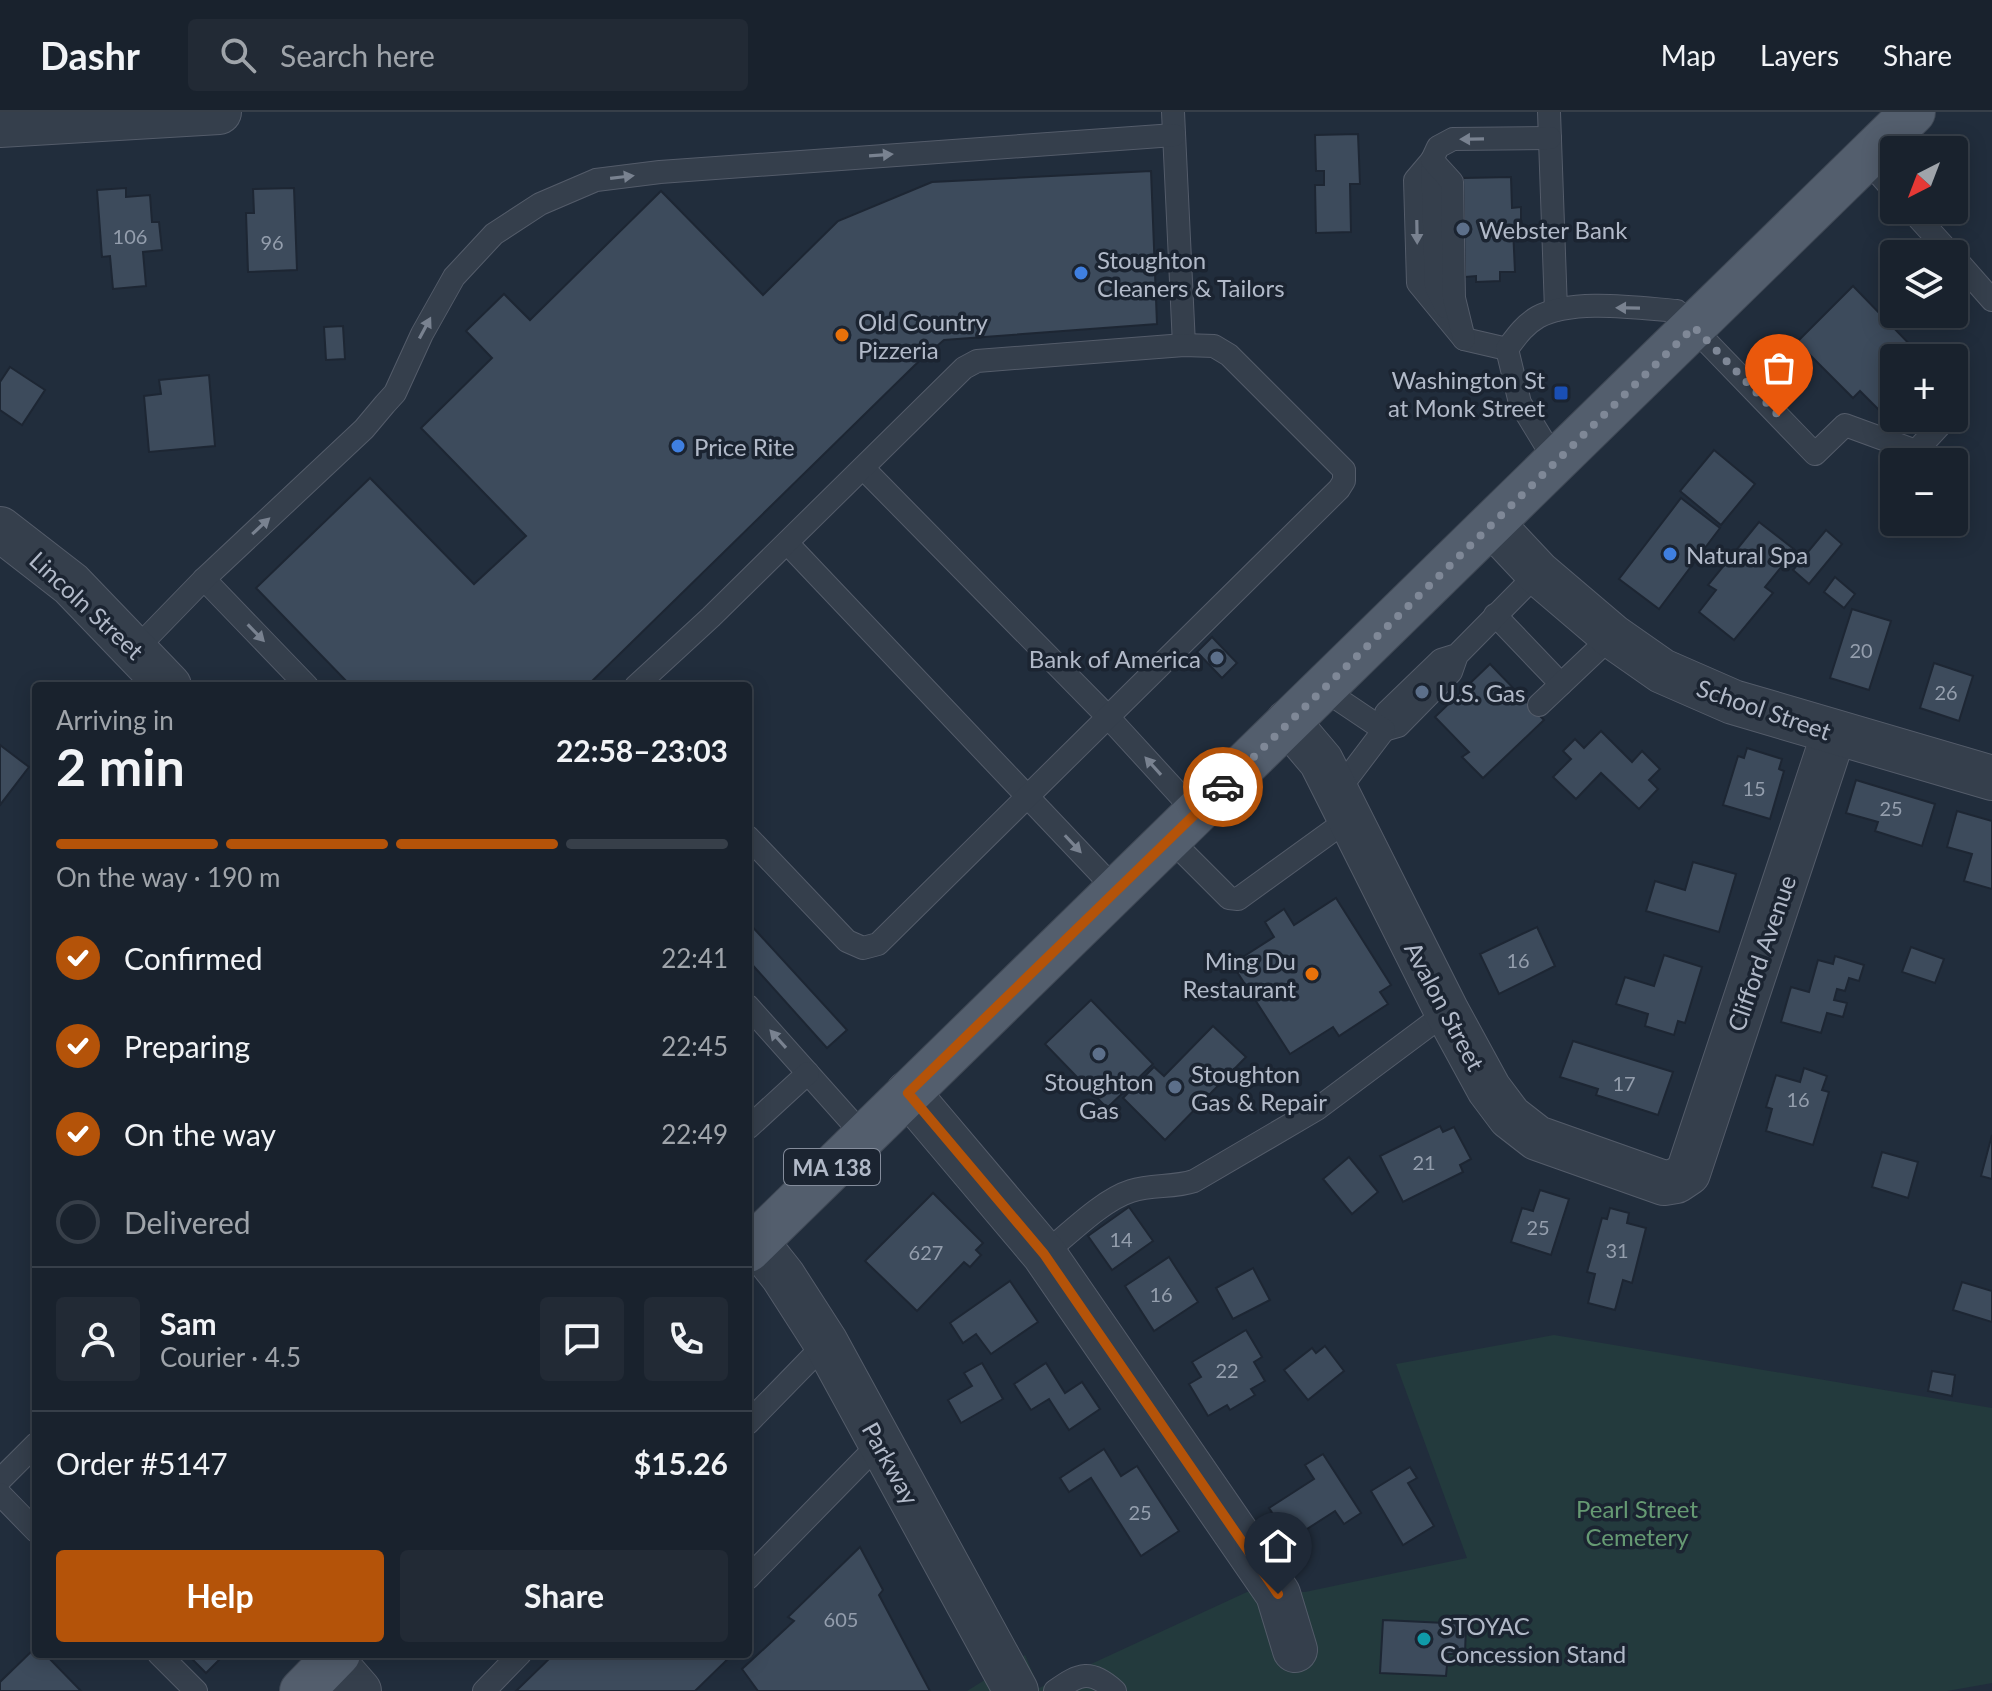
<!DOCTYPE html>
<meta charset="utf-8">
<style>
body{margin:0;font-family:Lato,sans-serif;background:#222a35;color:#f1f3f6;height:100vh;display:flex;flex-direction:column;font-size:30px;white-space:nowrap}
*{box-sizing:border-box;margin:0}
p{font-size:26px;color:#9fa4aa}
.icon{flex:none;width:44px;height:44px;fill:none;stroke:currentColor;stroke-width:2;stroke-linecap:round;stroke-linejoin:round}
.map{position:relative;flex:1;overflow:hidden}
.details{position:absolute;left:32px;top:570px;width:720px;height:976px;display:flex;flex-direction:column;background:#19222d;border-radius:8px;box-shadow:0 4px 20px #0003,0 0 0 2px #373f49}
.details>*{flex:none}
.needle{width:52px;rotate:222deg}
.controls{position:absolute;left:1880px;top:24px;display:grid;gap:16px}
.controls a{display:grid;place-items:center;width:88px;height:88px;border-radius:8px;background:#19222d;box-shadow:0 4px 20px #0003,0 0 0 2px #373f49;font-size:40px}
.pin{position:absolute;display:grid;place-items:center;width:68px;height:68px;color:#fff;margin:-82px -34px;border-radius:50% 50% 50% 0;rotate:-45deg;box-shadow:0 0 8px #0007}
.pin .icon{rotate:45deg}
.courier{position:absolute;display:grid;place-items:center;width:80px;height:80px;margin:-40px;border:6px solid #b45309;border-radius:50%;background:#fff;color:#222;box-shadow:0 2px 10px #0007}
.overview em{font-style:normal;font-weight:700}
.overview div{display:flex;flex-direction:column-reverse}
.overview{display:flex;align-items:center;justify-content:space-between;height:136px;padding:0 24px}
h1{font-size:52px;font-weight:700;line-height:60px}
.bar{display:grid;grid-template-columns:repeat(4,1fr);gap:12px 8px;align-content:center;height:96px;padding:0 24px}
.bar i{height:10px;border-radius:6px;background:#373f49}
.bar .current{background:#b45309}
.bar p{grid-column:span 4}
.line{display:flex;align-items:center;gap:20px;padding:0 24px;border-top:2px solid #373f49}
.line div{flex:1}
.round{display:grid;place-items:center;flex:none;width:84px;height:84px;border-radius:8px;background:#222a35}
ol{padding:0 24px;list-style:none}
li{display:flex;align-items:center;gap:24px;height:88px}
li p{margin-inline-start:auto}
li .icon{padding:8px;border-radius:50%;background:#b45309;color:#fff;stroke-width:4}
li:last-child{color:#9fa4aa}
li i{width:44px;height:44px;border:4px solid #373f49;border-radius:50%}
.button{display:flex;gap:16px;margin-top:auto;padding:16px 24px}
.button a{flex:1;height:92px;border-radius:8px;background:#b45309;color:#fff;font-size:32px;font-weight:700;line-height:92px;text-align:center}
.button a+a{background:#222a35;color:#f1f3f6}
header{display:flex;align-items:center;gap:48px;box-sizing:border-box;height:112px;padding:0 40px;background:#19222d;border-bottom:2px solid #373f49}
header strong{font-size:38px}
nav{display:flex;gap:44px;margin-inline-start:auto;font-size:28px}
.search{width:560px;height:72px;background:#222a35;display:flex;align-items:center;gap:20px;box-sizing:border-box;padding:0 28px;border-radius:8px;color:#9fa4aa;font-size:30px}
.map>svg:first-child{display:block}
.green{fill:#233a3d}
.building{fill:#3d4b5c;stroke:#1d2633;stroke-width:2}
.lines{fill:none;stroke-linecap:round;stroke-linejoin:round}
.service-casing{stroke:#545c6a;stroke-width:24}
.minor-casing{stroke:#545c6a;stroke-width:46}
.tertiary-casing{stroke:#545c6a;stroke-width:46}
.primary-casing{stroke:#3f4855;stroke-width:46}
.service{stroke:#353f4c;stroke-width:22}
.minor{stroke:#353f4c;stroke-width:44}
.tertiary{stroke:#353f4c;stroke-width:44}
.primary{stroke:#535e6d;stroke-width:44}
.oneway{fill:#798290}
.done{stroke:#7f8897;stroke-width:8;stroke-dasharray:0 14.4}
.route{stroke:#b45309;stroke-width:10}
.service-dot{fill:#5c6f8a;stroke:#1b2431;stroke-width:3}
.shop-dot{fill:#3f7fe0;stroke:#1b2431;stroke-width:3}
.food-dot{fill:#e8710a;stroke:#1b2431;stroke-width:3}
.transit-dot{fill:#1a4fb4;stroke:#1b2431;stroke-width:3}
.culture-dot{fill:#0f9aa8;stroke:#1b2431;stroke-width:3}
.labels{text-anchor:middle;dominant-baseline:central;stroke-width:7;stroke-linejoin:round;paint-order:stroke}
.number-label{font-size:20px;fill:#949ead}
.shield{fill:#1b2431;stroke:#848c9b;stroke-width:2}
.shield-label{font-size:22px;font-weight:bold;fill:#b1b9c8}
.poi-label{font-size:24px;fill:#b1b9c8;stroke:#1b2431;text-anchor:start}
.street-label{font-size:24px;fill:#b1b9c8;stroke:#1b2431}
.park-label{font-size:24px;fill:#669a73;stroke:#1b2431}
</style>
<header>
<strong>Dashr</strong>
<div class="search"><svg class="icon" aria-label="search" viewBox="0 0 24 24"><circle cx="10" cy="10" r="6"/><path d="M15 15l6 6"/></svg>Search here</div>
<nav><a>Map</a><a>Layers</a><a>Share</a></nav>
</header>
<div class="map">
<svg width="1992" height="1579" viewBox="0 0 1992 1579">
<rect width="100%" height="100%" fill="#212d3c"/>
<polygon class="green" points="1554,1223 1992,1296 1992,1571 1947,1579 967,1579 1025,1543 1039,1576 1247,1480 1305,1480 1467,1446 1396,1252"/>
<g class="building">
<polygon points="1358,22 1360,72 1350,72 1351,120 1316,121 1315,73 1324,73 1324,59 1316,59 1315,23"/>
<polygon points="1151,59 1157,212 944,228 915,253 587,574 351,574 256,476 370,366 474,472 526,424 421,316 492,246 466,219 504,182 530,208 661,79 763,183 838,109 932,70"/>
<polygon points="1511,65 1512,96 1521,95 1521,116 1513,116 1515,160 1500,160 1500,169 1476,170 1476,164 1465,165 1463,66"/>
<polygon points="126,76 126,85 150,83 152,110 159,110 162,138 143,140 146,174 113,177 110,144 102,145 97,78"/>
<polygon points="294,76 297,158 248,160 246,101 254,101 253,77"/>
<polygon points="1853,174 1923,246 1894,246 1894,293 1884,303 1860,279 1853,286 1797,230"/>
<polygon points="343,214 345,247 326,248 324,215"/>
<polygon points="10,255 45,278 22,313 0,298 0,270"/>
<polygon points="209,263 215,334 149,340 144,284 161,282 159,268"/>
<polygon points="1714,338 1755,372 1721,413 1680,379"/>
<polygon points="1681,386 1720,416 1659,497 1619,467"/>
<polygon points="1759,410 1795,438 1765,475 1773,481 1734,528 1699,500 1716,478 1708,473"/>
<polygon points="1826,418 1842,432 1809,472 1793,458"/>
<polygon points="1835,465 1855,482 1844,496 1824,480"/>
<polygon points="1852,497 1891,509 1869,578 1830,566"/>
<polygon points="1212,525 1237,551 1222,566 1197,540"/>
<polygon points="1934,551 1973,564 1959,609 1920,596"/>
<polygon points="1490,552 1544,608 1483,666 1462,645 1469,640 1435,605"/>
<polygon points="1601,619 1632,650 1642,639 1660,657 1649,668 1658,677 1639,697 1601,661 1576,687 1553,665 1571,647 1563,639 1575,627 1584,636"/>
<polygon points="0,633 29,655 0,693"/>
<polygon points="1747,636 1782,647 1779,657 1784,659 1770,707 1723,693 1738,644 1744,646"/>
<polygon points="1856,668 1935,692 1922,734 1875,719 1878,710 1846,701"/>
<polygon points="1957,699 1992,709 1992,777 1964,769 1972,742 1947,735"/>
<polygon points="1693,750 1736,762 1719,820 1646,799 1655,769 1685,778"/>
<polygon points="1336,786 1391,873 1380,880 1388,892 1339,924 1333,915 1290,942 1232,852 1274,825 1265,810 1284,797 1294,813"/>
<polygon points="748,810 847,918 827,936 748,848"/>
<polygon points="1537,815 1555,854 1499,882 1480,842"/>
<polygon points="1911,835 1944,847 1935,871 1902,860"/>
<polygon points="1664,843 1702,855 1685,911 1678,909 1674,923 1645,914 1648,902 1616,892 1625,865 1654,874"/>
<polygon points="1835,844 1864,853 1859,869 1849,866 1845,879 1837,877 1834,888 1847,891 1843,905 1827,901 1821,921 1781,910 1791,875 1809,880 1818,848 1833,852"/>
<polygon points="1091,888 1153,952 1107,996 1045,932"/>
<polygon points="1213,914 1246,945 1165,1028 1123,986 1154,955 1164,964"/>
<polygon points="1573,929 1673,960 1658,1003 1596,983 1598,977 1560,965"/>
<polygon points="1804,956 1827,964 1822,978 1829,980 1813,1033 1766,1019 1772,997 1766,995 1776,963 1800,970"/>
<polygon points="1440,1014 1443,1020 1454,1015 1471,1047 1460,1053 1463,1060 1403,1090 1380,1044"/>
<polygon points="1992,1023 1992,1067 1981,1064"/>
<polygon points="1882,1040 1918,1050 1908,1086 1872,1075"/>
<polygon points="1349,1045 1378,1080 1352,1102 1323,1067"/>
<polygon points="1540,1078 1569,1087 1551,1143 1511,1130 1522,1096 1533,1099"/>
<polygon points="933,1081 983,1131 976,1138 981,1143 970,1155 964,1150 917,1199 865,1149"/>
<polygon points="1129,1095 1153,1129 1112,1158 1088,1124"/>
<polygon points="1610,1096 1629,1101 1627,1111 1646,1116 1632,1171 1623,1168 1615,1198 1588,1191 1595,1162 1587,1160 1602,1106 1607,1107"/>
<polygon points="1169,1145 1198,1190 1154,1219 1125,1174"/>
<polygon points="1253,1156 1270,1188 1233,1207 1216,1176"/>
<polygon points="1010,1169 1038,1210 991,1242 976,1222 963,1231 950,1211"/>
<polygon points="1962,1170 1992,1179 1992,1210 1953,1198"/>
<polygon points="1246,1218 1262,1245 1254,1250 1265,1269 1251,1277 1255,1283 1230,1298 1227,1293 1208,1304 1189,1272 1201,1265 1192,1250"/>
<polygon points="1325,1234 1344,1259 1308,1288 1284,1258 1312,1236 1316,1241"/>
<polygon points="982,1251 1003,1287 961,1311 948,1288 972,1274 964,1261"/>
<polygon points="1046,1251 1065,1281 1082,1270 1100,1297 1069,1318 1049,1287 1031,1298 1014,1272"/>
<polygon points="1932,1259 1955,1263 1952,1284 1928,1279"/>
<polygon points="1104,1337 1121,1364 1137,1354 1179,1419 1141,1444 1091,1366 1069,1380 1060,1366"/>
<polygon points="1323,1342 1361,1401 1344,1412 1335,1399 1290,1428 1269,1396 1314,1367 1305,1353"/>
<polygon points="1410,1355 1417,1366 1408,1371 1434,1414 1403,1433 1371,1379"/>
<polygon points="860,1435 883,1478 879,1483 930,1579 758,1579 742,1557 794,1509 788,1505"/>
<polygon points="1383,1508 1466,1512 1465,1542 1448,1542 1446,1564 1380,1561"/>
<polygon points="36,1535 36,1542 45,1542 81,1579 0,1579 0,1570"/>
<polygon points="190,1542 225,1542 206,1561 192,1547"/>
<polygon points="554,1542 733,1542 695,1579 516,1579"/>
</g>
<g class="lines">
<g class="service-casing">
<g id="service">
<polyline points="1173,0 1184,233"/>
<polyline points="1549,0 1556,198"/>
<polyline points="1865,46 1894,79"/>
<polyline points="1432,48 1415,68 1418,171 1464,227 1507,237"/>
<polyline points="1432,48 1436,175 1446,195"/>
<polyline points="1911,98 1951,142"/>
<polyline points="1954,145 1992,188"/>
<polyline points="1464,227 1454,186 1452,70 1432,48 1438,35 1453,27 1550,26"/>
<path d="M1556 350 1520 291 1507 237C1516 225 1524 213 1538 205 1573 186 1638 196 1677 199L1815 342 1845 313 1916 339 1943 310"/>
<polyline points="863,356 1109,606 1196,701"/>
<polyline points="787,431 1117,779"/>
<polyline points="204,467 307,574"/>
<polyline points="1495,503 1561,572"/>
<polyline points="136,537 204,467 364,317 385,292 395,281 422,222 454,165 494,122 540,92 596,68 660,60 1174,23"/>
<polyline points="1457,543 1441,548 1386,601 1384,618 1398,614 1451,560 1457,543 1538,461"/>
<polyline points="636,574 711,505 964,256 977,249 1184,233 1214,234 1229,243 1344,358 1344,369 1339,377 878,832 863,836 847,829 748,725"/>
<polyline points="1323,577 1384,618 1337,680"/>
<polyline points="1539,593 1612,524"/>
<polyline points="1170,727 1229,786 1238,787 1350,706"/>
<polyline points="748,894 864,1024"/>
<polyline points="748,1016 808,961"/>
<path d="M1044 1142C1068 1123 1102 1088 1131 1079 1152 1072 1173 1076 1194 1069L1317 997 1447 900"/>
<polyline points="748,1311 826,1231"/>
<polyline points="0,1368 36,1332"/>
<polyline points="0,1382 36,1419"/>
<polyline points="748,1466 880,1331"/>
<polyline points="159,1542 196,1579"/>
<polyline points="484,1579 520,1542"/>
<path d="M1055 1579C1080 1561 1091 1557 1115 1579"/>
</g>
</g>
<g class="minor-casing">
<g id="minor">
<polyline points="0,13 219,0"/>
<polyline points="1288,610 1321,649 1447,900 1489,977 1510,1005 1537,1026 1664,1071 1676,1069 1688,1061 1834,621"/>
<polyline points="908,981 1044,1142 1278,1482 1295,1538"/>
<polyline points="756,1130 783,1164 826,1231 1016,1579"/>
<polyline points="332,1548 359,1579"/>
</g>
</g>
<g class="tertiary-casing">
<g id="tertiary">
<polyline points="1492,412 1538,461 1612,524 1662,559 1733,590 1992,666"/>
<polyline points="0,417 71,472 169,574"/>
</g>
</g>
<g class="primary-casing">
<g id="primary">
<polyline points="748,1138 1913,0"/>
<polyline points="302,1579 338,1542"/>
</g>
</g>
<use href="#service" class="service"/>
<use href="#minor" class="minor"/>
<use href="#tertiary" class="tertiary"/>
<use href="#primary" class="primary"/>
</g>
<defs><path id="oneway-solid" d="M-6-.8H1V-3.2L6.5 0L1 3.2V.8H-6Z" transform="scale(2)"/></defs>
<g class="oneway">
<use href="#oneway-solid" transform="translate(1472 27) rotate(179)"/>
<use href="#oneway-solid" transform="translate(881 43) rotate(-4)"/>
<use href="#oneway-solid" transform="translate(622 65) rotate(-7)"/>
<use href="#oneway-solid" transform="translate(1417 120) rotate(89)"/>
<use href="#oneway-solid" transform="translate(1628 196) rotate(-179)"/>
<use href="#oneway-solid" transform="translate(425 216) rotate(-62)"/>
<use href="#oneway-solid" transform="translate(261 414) rotate(-43)"/>
<use href="#oneway-solid" transform="translate(256 521) rotate(46)"/>
<use href="#oneway-solid" transform="translate(1153 654) rotate(-132)"/>
<use href="#oneway-solid" transform="translate(1073 732) rotate(47)"/>
<use href="#oneway-solid" transform="translate(778 927) rotate(-132)"/>
</g>
<g class="lines">
<polyline class="done" points="1223,675 1694,215 1779,304"/>
<polyline class="route" points="1223,675 908,981 1044,1142 1278,1482"/>
</g>
<g class="service-dot">
<circle cx="1463" cy="117" r="8"/>
<circle cx="1217" cy="546" r="8"/>
<circle cx="1422" cy="580" r="8"/>
<circle cx="1099" cy="942" r="8"/>
<circle cx="1175" cy="975" r="8"/>
</g>
<g class="shop-dot">
<circle cx="1081" cy="161" r="8"/>
<circle cx="678" cy="334" r="8"/>
<circle cx="1670" cy="442" r="8"/>
</g>
<g class="food-dot">
<circle cx="842" cy="223" r="8"/>
<circle cx="1312" cy="862" r="8"/>
</g>
<rect class="transit-dot" x="1553" y="273" width="16" height="16" rx="4"/>
<circle class="culture-dot" cx="1424" cy="1527" r="8"/>
<g class="labels">
<g class="number-label">
<text x="130" y="124">106</text>
<text x="272" y="130">96</text>
<text x="1861" y="538">20</text>
<text x="1946" y="580">26</text>
<text x="1754" y="676">15</text>
<text x="1891" y="696">25</text>
<text x="1518" y="848">16</text>
<text x="1624" y="971">17</text>
<text x="1798" y="987">16</text>
<text x="1424" y="1050">21</text>
<text x="1538" y="1115">25</text>
<text x="1121" y="1127">14</text>
<text x="1617" y="1138">31</text>
<text x="926" y="1140">627</text>
<text x="1161" y="1182">16</text>
<text x="1227" y="1258">22</text>
<text x="1140" y="1400">25</text>
<text x="841" y="1507">605</text>
</g>
<rect class="shield" x="784" y="1037" width="96" height="36" rx="6"/>
<g class="shield-label">
<text x="832" y="1055">MA 138</text>
</g>
<g class="poi-label">
<text x="1479" y="117">Webster Bank</text>
<text x="1097" y="147">Stoughton<tspan x="1097" dy="28">Cleaners &amp; Tailors</tspan></text>
<text x="858" y="209">Old Country<tspan x="858" dy="28">Pizzeria</tspan></text>
<text x="1545" y="267" text-anchor="end">Washington St<tspan x="1545" dy="28">at Monk Street</tspan></text>
<text x="694" y="334">Price Rite</text>
<text x="1686" y="442">Natural Spa</text>
<text x="1201" y="546" text-anchor="end">Bank of America</text>
<text x="1438" y="580">U.S. Gas</text>
<text x="1296" y="848" text-anchor="end">Ming Du<tspan x="1296" dy="28">Restaurant</tspan></text>
<text x="1191" y="961">Stoughton<tspan x="1191" dy="28">Gas &amp; Repair</tspan></text>
<text x="1099" y="969" text-anchor="middle">Stoughton<tspan x="1099" dy="28">Gas</tspan></text>
<text x="1440" y="1513">STOYAC<tspan x="1440" dy="28">Concession Stand</tspan></text>
</g>
<g class="street-label">
<text transform="translate(87 493) rotate(43)">Lincoln Street</text>
<text transform="translate(1764 597) rotate(19)">School Street</text>
<text transform="translate(1761 841) rotate(-71)">Clifford Avenue</text>
<text transform="translate(1445 894) rotate(62)">Avalon Street</text>
<text transform="translate(891 1351) rotate(61)">Parkway</text>
</g>
<g class="park-label">
<text x="1637" y="1396">Pearl Street<tspan x="1637" dy="28">Cemetery</tspan></text>
</g>
</g>
</svg>
<div class="controls">
<a><svg class="needle" viewBox="-14 -14 28 28"><path d="M0-13l5 13h-10z" fill="#e53935"/><path d="M0 13l5-13h-10z" fill="#9fa4aa"/></svg></a>
<a><svg class="icon" aria-label="layers" viewBox="0 0 24 24"><path d="M12 4l9 5-9 5-9-5zM3 14l9 5 9-5"/></svg></a>
<a>+</a>
<a>−</a>
</div>
<div class="pin" style="left:1779px;top:304px;background:#ea580c"><svg class="icon" aria-label="bag" viewBox="0 0 24 24"><path d="M5 8h14l-1 12H6zM9 8a3 3 0 0 1 6 0"/></svg></div>
<div class="pin" style="left:1278px;top:1482px;background:#1f2937"><svg class="icon" aria-label="home" viewBox="0 0 24 24"><path d="M3 11l9-7 9 7M6 9v11h12V9"/></svg></div>
<div class="courier" style="left:1223px;top:675px"><svg class="icon" aria-label="car" viewBox="0 0 24 24"><path d="M5 17H2v-5l4-1 3-4h7l3 4 3 1v5h-3M9 17h6M6 11h13"/><circle cx="7" cy="17" r="2"/><circle cx="17" cy="17" r="2"/></svg></div>
<section class="details">
<div class="overview"><div><h1>2 min</h1><p>Arriving in</p></div><em>22:58–23:03</em></div>
<div class="bar"><i class="current"></i><i class="current"></i><i class="current"></i><i></i><p>On the way · 190 m</p></div>
<ol>
<li><svg class="icon" aria-label="check" viewBox="0 0 24 24"><path d="M5 12l5 5 9-10"/></svg>Confirmed<p>22:41</p></li>
<li><svg class="icon" aria-label="check" viewBox="0 0 24 24"><path d="M5 12l5 5 9-10"/></svg>Preparing<p>22:45</p></li>
<li><svg class="icon" aria-label="check" viewBox="0 0 24 24"><path d="M5 12l5 5 9-10"/></svg>On the way<p>22:49</p></li>
<li><i></i>Delivered</li>
</ol>
<div class="line" style="height:144px"><a class="round"><svg class="icon" aria-label="person" viewBox="0 0 24 24"><circle cx="12" cy="8" r="4"/><path d="M4 21q1-7 8-7t8 7"/></svg></a><div><b>Sam</b><p>Courier · 4.5</p></div><a class="round"><svg class="icon" aria-label="chat" viewBox="0 0 24 24"><path d="M4 5h16v11H9l-5 4z"/></svg></a><a class="round"><svg class="icon" aria-label="phone" viewBox="0 0 24 24"><path d="M5 4h4l2 5-3 2q2 4 5 5l2-3 5 2v4C11 20 4 13 5 4z"/></svg></a></div>
<div class="line" style="height:104px"><div>Order #5147</div><b>$15.26</b></div>
<div class="button"><a>Help</a><a>Share</a></div>
</section>
</div>
